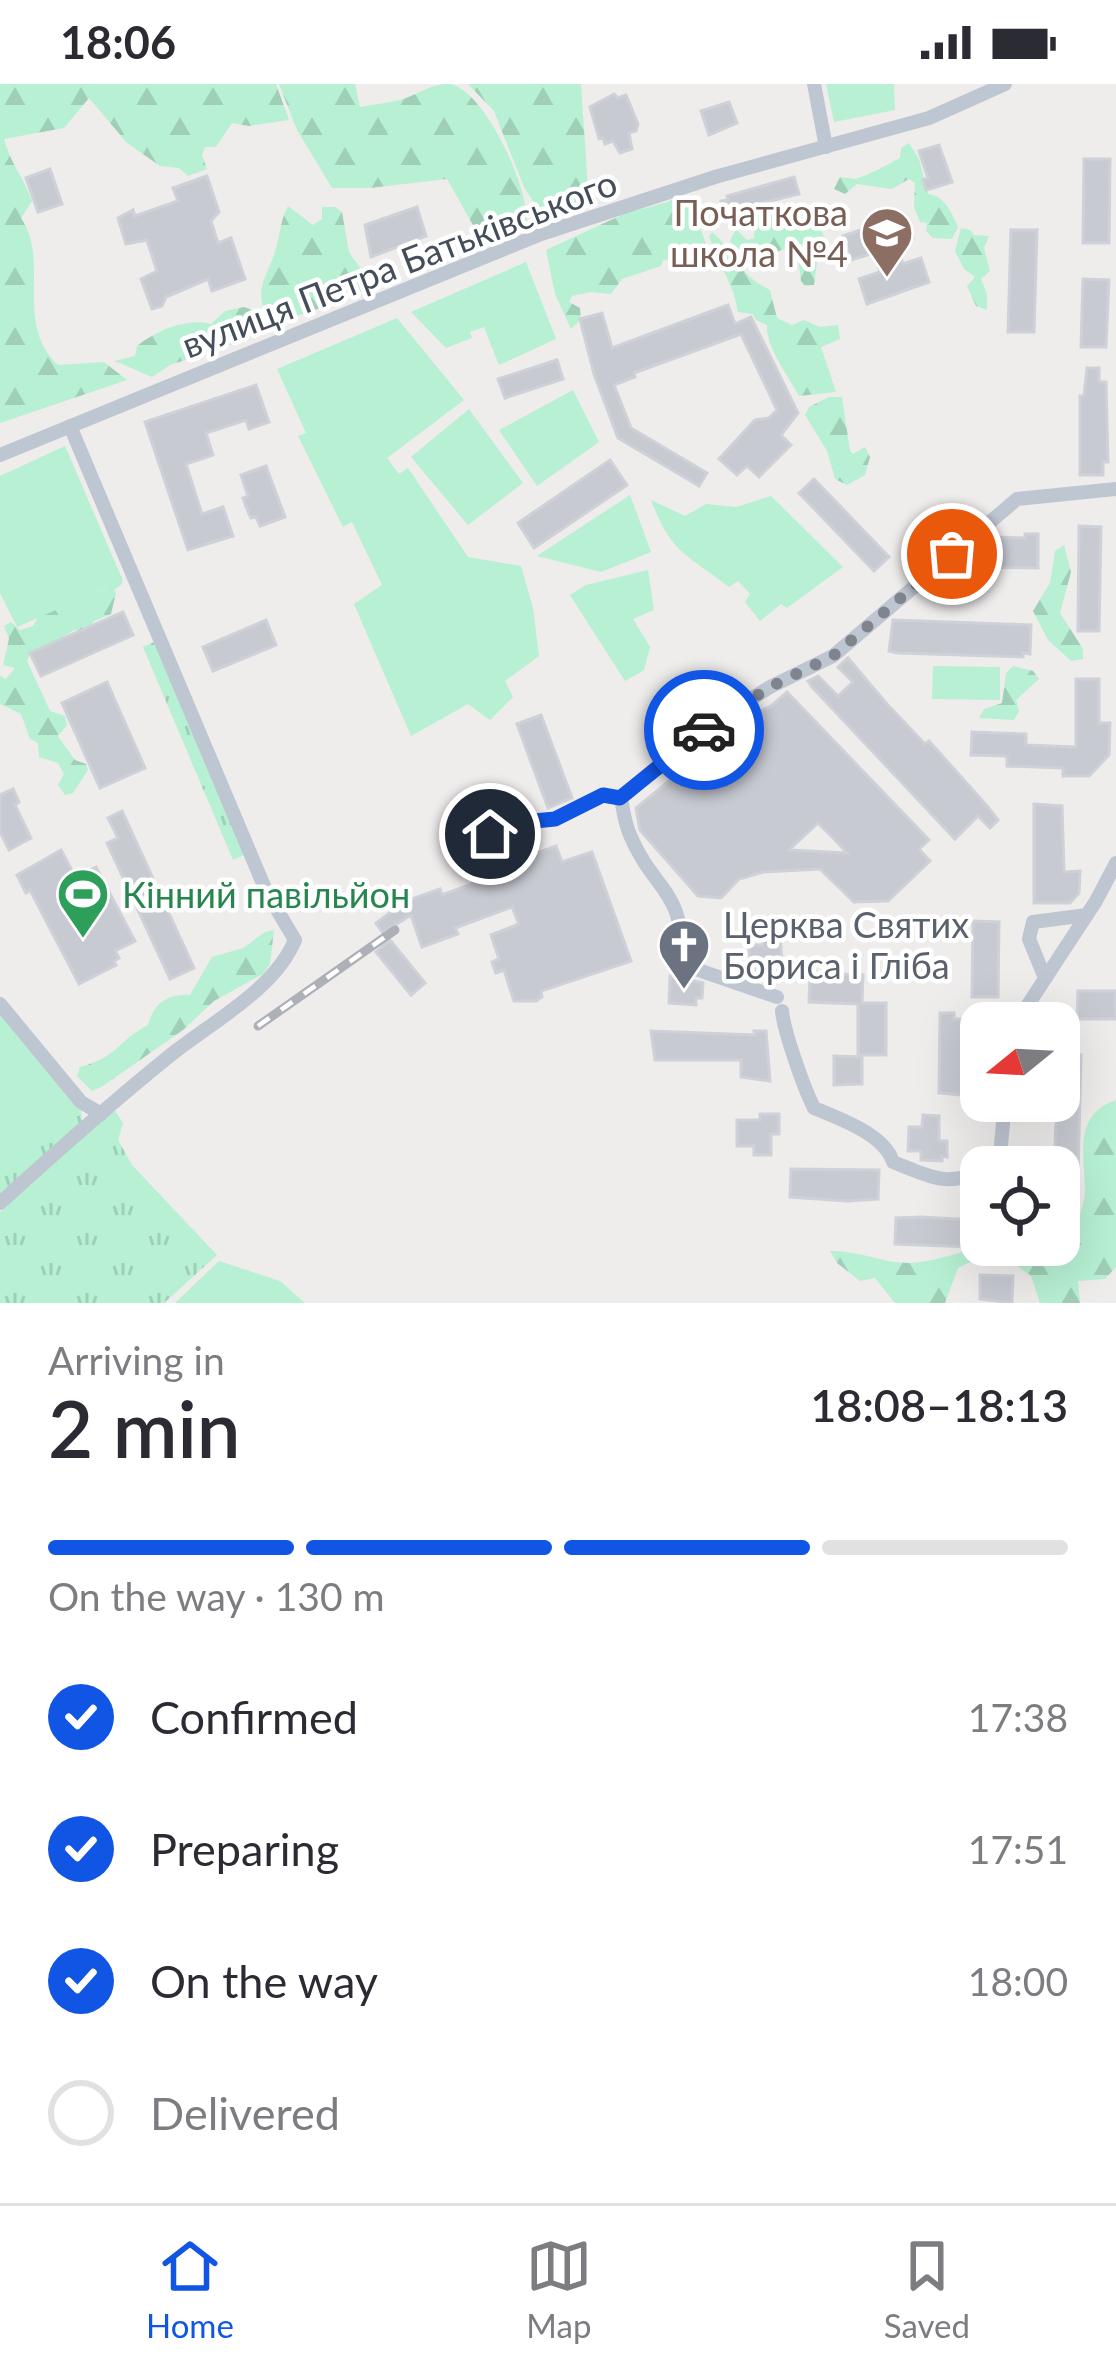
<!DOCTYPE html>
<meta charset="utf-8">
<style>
body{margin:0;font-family:Lato,sans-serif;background:#f7f7f7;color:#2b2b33;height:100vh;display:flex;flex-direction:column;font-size:45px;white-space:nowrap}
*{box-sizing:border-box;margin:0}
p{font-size:39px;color:#7c7c81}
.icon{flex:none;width:66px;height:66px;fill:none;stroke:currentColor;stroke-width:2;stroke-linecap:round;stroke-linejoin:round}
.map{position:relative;height:1219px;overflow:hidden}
.panel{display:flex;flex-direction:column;background:#fff;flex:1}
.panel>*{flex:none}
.needle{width:78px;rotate:252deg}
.tools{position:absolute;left:960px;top:918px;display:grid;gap:24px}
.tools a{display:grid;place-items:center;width:120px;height:120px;border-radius:24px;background:#fff;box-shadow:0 12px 48px #0002;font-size:60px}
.pin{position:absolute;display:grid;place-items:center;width:102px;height:102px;color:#fff;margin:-51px;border:6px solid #fff;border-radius:50%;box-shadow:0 3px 12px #0007}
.courier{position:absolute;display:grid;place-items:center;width:120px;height:120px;margin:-60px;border:9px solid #1155e4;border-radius:50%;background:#fff;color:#222;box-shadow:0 3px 15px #0007}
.headline em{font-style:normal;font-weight:600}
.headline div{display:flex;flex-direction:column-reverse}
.headline{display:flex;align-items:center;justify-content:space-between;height:204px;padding:0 48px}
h1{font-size:78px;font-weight:600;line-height:90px}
.bar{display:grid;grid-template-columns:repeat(4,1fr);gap:18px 12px;align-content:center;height:144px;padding:0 48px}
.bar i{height:15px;border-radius:9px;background:#e1e1e2}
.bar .selected{background:#1155e4}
.bar p{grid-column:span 4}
ol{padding:0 48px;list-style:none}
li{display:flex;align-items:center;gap:36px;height:132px}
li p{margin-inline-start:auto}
li .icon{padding:12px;border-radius:50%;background:#1155e4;color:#fff;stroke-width:4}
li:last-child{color:#7c7c81}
li i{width:66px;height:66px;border:6px solid #e1e1e2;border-radius:50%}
.status{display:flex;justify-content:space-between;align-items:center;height:84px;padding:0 60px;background:#fff;direction:ltr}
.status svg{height:33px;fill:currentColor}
.dock{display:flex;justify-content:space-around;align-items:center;height:168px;border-top:3px solid #e1e1e2;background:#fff;font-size:33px;color:#7c7c81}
.dock a{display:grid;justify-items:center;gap:6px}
.dock .selected{color:#1155e4}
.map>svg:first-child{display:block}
.grass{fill:url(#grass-tufts)}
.forest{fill:url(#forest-firs)}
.garden{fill:#b7f0d3}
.building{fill:#c8cad2;stroke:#cfd1d8;stroke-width:3;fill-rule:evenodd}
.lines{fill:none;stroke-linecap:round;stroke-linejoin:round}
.minor{stroke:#bec6d2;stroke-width:14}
.rail-casing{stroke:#aeb0b7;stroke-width:9}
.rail{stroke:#fff;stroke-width:4.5;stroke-dasharray:14;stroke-linecap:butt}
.done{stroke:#80858d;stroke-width:12;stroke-dasharray:0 21.6}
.route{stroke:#1155e4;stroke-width:15}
.labels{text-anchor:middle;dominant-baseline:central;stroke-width:9;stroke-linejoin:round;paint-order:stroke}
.education-label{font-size:36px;fill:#785e54;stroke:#fff;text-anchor:end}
.street-label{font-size:36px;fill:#444d5a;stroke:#fff}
.leisure-label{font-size:36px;fill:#27864d;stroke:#fff;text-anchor:start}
.worship-label{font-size:36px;fill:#5b616d;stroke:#fff;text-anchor:start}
</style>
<div class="status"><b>18:06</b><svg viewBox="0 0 49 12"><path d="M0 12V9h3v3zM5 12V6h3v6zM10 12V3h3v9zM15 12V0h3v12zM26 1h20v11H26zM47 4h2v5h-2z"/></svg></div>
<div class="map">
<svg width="1116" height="1219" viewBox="0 0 1116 1219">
<defs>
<pattern id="grass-tufts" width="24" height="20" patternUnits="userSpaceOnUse" patternTransform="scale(3)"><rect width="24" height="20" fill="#b7f0d3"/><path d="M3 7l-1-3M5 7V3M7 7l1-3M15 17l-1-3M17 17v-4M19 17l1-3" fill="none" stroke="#9fcfb7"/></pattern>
<pattern id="forest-firs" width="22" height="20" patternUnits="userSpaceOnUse" patternTransform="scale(3)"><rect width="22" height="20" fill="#b7f0d3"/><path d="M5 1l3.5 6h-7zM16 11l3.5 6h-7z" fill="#9fcfb7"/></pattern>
</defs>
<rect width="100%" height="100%" fill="#efecec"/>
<g class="grass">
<polygon points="154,558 244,771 233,776 143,563"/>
<polygon points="69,1010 81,1023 82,1040 0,1115 0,1065 19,1045"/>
<polygon points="113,1024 123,1039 118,1056 132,1081 217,1171 164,1219 0,1219 0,1128"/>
</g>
<g class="forest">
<path d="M0 0H276L289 36 249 42 232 39 216 63H205L202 71 207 85 188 92 179 84 160 82 127 59 89 14 64 44 4 55C10 79 24 94 32 117L21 134C51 178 13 238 58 281L104 278 127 296 0 339Z"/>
<path d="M279 0H355L360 23C375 20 392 19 406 14 421 8 432 0 450 0 485 6 532 109 526 141L494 162 482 157 447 95 370 104H332L297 46Z"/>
<polygon points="468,0 581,0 588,106 584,118 562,131 538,125 524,103 494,27"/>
<path d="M909 59 919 75 928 110C945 112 952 129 958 143L952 155 933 154 926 147 927 139 920 138 914 123 915 99 909 95 892 105 857 100 845 110 834 105 840 93 855 95C871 90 885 82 900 74L901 64Z"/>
<polygon points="678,112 692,120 709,169 686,179 676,175 663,176 661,182 622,195 611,210 591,208 572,212 569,218 580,224 581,235 571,245 555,210 546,166 626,129 668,118"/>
<path d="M288 122 313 141 322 135V123H335L342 128 349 168 365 191V206C335 222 302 228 271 242 250 202 268 197 277 160 281 145 281 135 288 122Z"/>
<polygon points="759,125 776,135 784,127 792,141 821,144 828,165 817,178 814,201 805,202 801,197 798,175 808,165 808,158 772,169 756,163 742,170 730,157 736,145 747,156 754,154 755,141 742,139 737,134"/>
<polygon points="961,144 970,146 974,151 989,152 984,164 990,187 981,195 987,210 987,226 976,222 967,202 975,193 964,185 955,167"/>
<path d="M712 148C737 170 739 192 770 206L777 234 792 241 804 236 820 243 838 241 840 255 821 263 836 308 799 312C789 293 765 262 767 241L756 236 753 230 738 228 734 210 709 153Z"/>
<path d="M244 223 250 225 258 248 246 256 170 281 152 293 115 277 135 272 137 262C155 247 188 233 211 240L225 227Z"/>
<polygon points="829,313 842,313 850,367 853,370 865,363 870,373 865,391 847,401 835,395 827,367 805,331 809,323"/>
<polygon points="1064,461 1071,488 1060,529 1083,565 1083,575 1071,577 1048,556 1033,527 1050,499 1055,467"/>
<polygon points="122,492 122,500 114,506 116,509 111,530 94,537 86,548 74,546 43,566 32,566 27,577 50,627 65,632 67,641 58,652 75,676 86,680 88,686 73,709 65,711 58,701 64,690 58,679 39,673 38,659 30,655 21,630 0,620 0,592 6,595 15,584 3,581 9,555 4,542 11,538 20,546 33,542 40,530 106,505 110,494"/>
<polygon points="1013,582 1033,587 1039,595 1016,616 1019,627 1014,636 979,634 984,625 1002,619 1006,589"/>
<path d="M274 846 270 880 263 890 214 917 183 946 103 1002 92 1007 77 992 80 983C120 972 118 956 148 941 153 920 168 909 190 911L212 873 243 864 265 848Z"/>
<path d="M1116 1016V1183L1105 1195 1078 1197 1080 1219H1040L1031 1192 1016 1181 1023 1161H1046L1048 1172 1059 1173 1058 1162 1063 1153 1075 1147C1078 1135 1084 1121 1085 1108 1085 1072 1072 1031 1116 1016Z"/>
<path d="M979 1164 982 1172 958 1184 945 1219H895L875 1194 860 1197 837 1179 830 1167C858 1166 882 1179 909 1179 932 1178 957 1169 979 1164Z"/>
</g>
<g class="garden">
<polygon points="826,0 894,0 895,26 834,38"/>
<polygon points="526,178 556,255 499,281 484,243 470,248 472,254 446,264 411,228"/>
<polygon points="397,234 464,316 387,374 399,390 408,384 468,473 521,482 533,524 539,572 505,597 513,613 490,636 468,620 411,652 354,520 382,501 352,438 343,443 298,352 306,349 277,285"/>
<polygon points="573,306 599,358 537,402 499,346"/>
<polygon points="469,325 523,399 468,441 411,373"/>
<polygon points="65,362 123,497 17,543 0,509 0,392"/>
<polygon points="630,411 651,468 601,488 537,472"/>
<path d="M771 412 843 483 787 524 781 520 760 537 745 518 750 510 738 497 729 503C686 469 672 471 651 416L685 432 706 420 736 423Z"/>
<polygon points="648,486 654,526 633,535 650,563 644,586 625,597 570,511 586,501"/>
<polygon points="933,582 1000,583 1000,616 932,615"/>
<polygon points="0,926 69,1010 19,1045 0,1065"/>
<polygon points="219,1177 280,1197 305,1219 175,1219"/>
</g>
<g class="building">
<polygon points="614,10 618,14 626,11 638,40 636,47 629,49 632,65 620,69 613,57 605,60 603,54 599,55 590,23"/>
<polygon points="729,18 737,39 709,51 701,27"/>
<polygon points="939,61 952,98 926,106 923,96 928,94 919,67"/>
<polygon points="1084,75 1110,75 1109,159 1083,159"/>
<polygon points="50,85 62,120 38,128 26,94"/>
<polygon points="207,92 219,128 211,137 218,159 231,154 245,195 212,207 208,195 166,213 162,222 152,225 141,195 157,187 147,156 126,160 118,134 133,126 135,132 178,117 173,104"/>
<polygon points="794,93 799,110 724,128 721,117 728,116 727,112"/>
<polygon points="417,123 426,152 371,173 365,141"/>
<polygon points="905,131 913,154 896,159 903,180 921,174 929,198 867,220 859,195 880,188 874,169 851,176 843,152"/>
<polygon points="1011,146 1037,146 1034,248 1008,248"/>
<polygon points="1083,195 1109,196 1106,263 1081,263"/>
<polygon points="728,221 735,240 751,233 798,329 781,351 791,361 759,393 747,382 737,391 719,375 755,336 769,334 777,326 741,250 634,289 635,293 614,301 631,344 707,389 699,402 618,354 594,290 580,235 602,229 612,264"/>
<polygon points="557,276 563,295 505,314 498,295"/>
<polygon points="1087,284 1099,284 1099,298 1106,298 1108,378 1103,378 1103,391 1080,391 1080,312 1084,312"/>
<polygon points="256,301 269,338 249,345 246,336 206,349 213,371 186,380 202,430 223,423 233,452 188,466 145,338"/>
<polygon points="610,376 627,401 534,464 518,439"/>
<polygon points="266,382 285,433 260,442 256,433 251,434 248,428 243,414 248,412 241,391"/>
<polygon points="814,395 889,473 874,487 799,409"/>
<polygon points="1079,442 1101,443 1099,547 1078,547"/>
<polygon points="1025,450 1038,450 1038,484 984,483 984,460 995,460 995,453 1025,454"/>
<polygon points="123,528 133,551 41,592 30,569"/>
<polygon points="266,536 276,561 213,587 203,563"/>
<polygon points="893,536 1031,541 1030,570 1023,569 1023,573 898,569 889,567"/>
<polygon points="848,574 886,619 925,660 929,657 988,723 998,736 990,744 978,732 955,755 812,603 808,597 818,592 838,612 853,598 838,583"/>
<polygon points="1076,595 1099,595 1099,639 1110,639 1109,671 1089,692 1063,692 1063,684 1007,682 1007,672 971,671 972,648 1026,650 1026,661 1076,663"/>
<polygon points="107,598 145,684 100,704 62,619"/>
<path d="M787 608 929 756 919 765 930 777 888 817 854 818 820 785 763 788 739 795 721 814 698 812 640 746 636 724 681 687 684 690 729 646 727 643 771 622ZM818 739 835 756 847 769 789 766Z"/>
<polygon points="541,631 572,714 548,724 517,640"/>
<polygon points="13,705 19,718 15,721 31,754 9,766 0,748 0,711"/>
<polygon points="1034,720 1062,722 1064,788 1080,787 1079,809 1070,819 1034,819"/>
<polygon points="122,727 194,884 170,895 107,759 118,754 108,734"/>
<polygon points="525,762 529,772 556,762 562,778 592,768 631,877 541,907 542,913 536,917 514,917 504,886 496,889 492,878 499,875 491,851 519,840 512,823 455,844 458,850 422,863 411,831 383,849 376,839 406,817 440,805 442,811 496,791 490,775"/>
<polygon points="61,766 76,794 96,783 135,857 115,867 119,874 114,877 116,881 79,900 30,806 26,809 17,791"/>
<polygon points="973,837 999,838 998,913 972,913"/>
<polygon points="762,851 780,851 783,894 761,894 761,886 749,886 749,861 762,861"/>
<polygon points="390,856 425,899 411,911 376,868"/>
<polygon points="816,889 863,891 862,919 886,919 886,971 858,971 858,920 809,918 810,892"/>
<polygon points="670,892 703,899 702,914 696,914 696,921 669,919"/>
<polygon points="1078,907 1116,907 1116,935 1077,935"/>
<polygon points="940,929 954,929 954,935 964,935 962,1011 939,1009"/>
<polygon points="651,947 755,951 754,947 766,947 770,997 741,993 741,976 655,976"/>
<polygon points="1059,971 1081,971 1077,1133 1059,1133 1059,1083 1054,1083"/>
<polygon points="834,972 862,973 862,1000 834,1001"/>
<polygon points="760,1030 779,1030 779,1050 771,1050 771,1071 754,1071 754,1062 737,1062 737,1036 760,1036"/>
<polygon points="923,1031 939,1032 939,1057 947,1057 947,1073 942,1072 942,1077 921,1076 921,1067 908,1067 909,1043 922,1043"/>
<polygon points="791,1085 879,1086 878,1115 847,1117 790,1113"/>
<polygon points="921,1133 972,1136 971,1163 895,1160 896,1134"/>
<polygon points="980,1191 1013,1192 1012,1219 980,1215"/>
</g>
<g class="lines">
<g class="minor">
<polyline points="814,0 826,63"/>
<polyline points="0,371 541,150 715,93 929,34 1005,0"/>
<polyline points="490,750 524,738 555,735 603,711 621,714"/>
<polyline points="1045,894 1029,855 1033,838 1087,831"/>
<path d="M777 913 681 880C686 806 654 808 630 751 625 740 623 726 621 714L712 639 770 603 833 572 1017 415 1116 405"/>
<polyline points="0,920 81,1018 101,1030"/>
<path d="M782 927C784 948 804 1004 814 1024 840 1035 884 1050 893 1078 929 1092 943 1103 981 1088"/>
<polyline points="1016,939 1096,817 1116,779"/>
<polyline points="999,1083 1005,1017"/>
<path d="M0 1119C55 1069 110 1020 167 974 208 940 274 907 295 856L267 809 70 342"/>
</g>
<g class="rail-casing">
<polyline id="rail" points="258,942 395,846"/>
</g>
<use href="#rail" class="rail"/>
</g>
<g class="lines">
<polyline class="done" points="704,646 770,603 833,572 952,470"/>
<polyline class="route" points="490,750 524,738 555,735 603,711 620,714 704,646"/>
</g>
<defs>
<g id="school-pin" transform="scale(2.7)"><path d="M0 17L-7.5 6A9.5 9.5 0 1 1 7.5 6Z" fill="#8d6e63" stroke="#fff"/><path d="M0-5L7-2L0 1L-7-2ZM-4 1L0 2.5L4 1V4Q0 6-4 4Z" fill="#fff"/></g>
<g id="stadium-pin" transform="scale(2.7)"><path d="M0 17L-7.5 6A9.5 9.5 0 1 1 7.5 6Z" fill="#2e9e5b" stroke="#fff"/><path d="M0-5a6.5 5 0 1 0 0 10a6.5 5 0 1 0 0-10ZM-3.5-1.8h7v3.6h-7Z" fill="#fff"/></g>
<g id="church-pin" transform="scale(2.7)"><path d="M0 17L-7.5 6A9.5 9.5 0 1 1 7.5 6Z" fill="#6b7280" stroke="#fff"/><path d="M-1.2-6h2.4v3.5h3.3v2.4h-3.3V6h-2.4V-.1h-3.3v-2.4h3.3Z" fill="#fff"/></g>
</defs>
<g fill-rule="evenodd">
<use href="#school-pin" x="887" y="149"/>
<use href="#stadium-pin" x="83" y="810"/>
<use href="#church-pin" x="684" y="861"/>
</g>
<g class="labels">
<g class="education-label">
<text x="848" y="128">Початкова<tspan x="848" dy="41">школа №4</tspan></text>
</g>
<g class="street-label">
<text transform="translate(399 179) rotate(-21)">вулиця Петра Батьківського</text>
</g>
<g class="leisure-label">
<text x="122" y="810">Кінний павільйон</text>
</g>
<g class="worship-label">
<text x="723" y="840">Церква Святих<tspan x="723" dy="41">Бориса і Гліба</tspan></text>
</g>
</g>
</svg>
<div class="tools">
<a><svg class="needle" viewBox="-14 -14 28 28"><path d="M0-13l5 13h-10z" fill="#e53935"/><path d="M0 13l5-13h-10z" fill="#7c7c81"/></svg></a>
<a><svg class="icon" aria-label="locate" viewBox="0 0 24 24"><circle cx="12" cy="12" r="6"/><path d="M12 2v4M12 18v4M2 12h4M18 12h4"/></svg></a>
</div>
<div class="pin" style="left:952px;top:470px;background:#ea580c"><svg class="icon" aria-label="bag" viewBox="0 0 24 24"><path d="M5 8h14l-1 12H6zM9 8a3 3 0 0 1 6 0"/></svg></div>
<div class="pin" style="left:490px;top:750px;background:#1f2937"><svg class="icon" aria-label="home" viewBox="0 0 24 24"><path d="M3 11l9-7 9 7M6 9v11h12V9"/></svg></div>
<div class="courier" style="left:704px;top:646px"><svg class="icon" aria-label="car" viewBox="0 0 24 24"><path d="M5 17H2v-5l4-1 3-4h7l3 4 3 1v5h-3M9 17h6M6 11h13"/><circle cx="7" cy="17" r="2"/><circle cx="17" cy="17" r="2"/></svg></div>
</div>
<section class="panel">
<div class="headline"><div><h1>2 min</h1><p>Arriving in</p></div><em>18:08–18:13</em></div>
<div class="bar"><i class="selected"></i><i class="selected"></i><i class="selected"></i><i></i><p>On the way · 130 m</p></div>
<ol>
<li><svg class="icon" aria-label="check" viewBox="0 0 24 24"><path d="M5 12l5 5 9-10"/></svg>Confirmed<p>17:38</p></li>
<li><svg class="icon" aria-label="check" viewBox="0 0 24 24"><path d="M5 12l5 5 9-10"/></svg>Preparing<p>17:51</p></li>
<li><svg class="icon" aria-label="check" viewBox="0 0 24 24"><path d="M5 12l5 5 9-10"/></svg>On the way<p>18:00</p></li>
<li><i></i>Delivered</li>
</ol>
</section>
<nav class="dock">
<a class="selected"><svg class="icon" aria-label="home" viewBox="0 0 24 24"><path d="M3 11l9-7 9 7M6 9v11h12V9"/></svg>Home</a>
<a><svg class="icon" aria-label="map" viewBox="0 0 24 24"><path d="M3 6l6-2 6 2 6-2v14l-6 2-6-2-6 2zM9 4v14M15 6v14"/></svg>Map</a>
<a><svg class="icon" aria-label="saved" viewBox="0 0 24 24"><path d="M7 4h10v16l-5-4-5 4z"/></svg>Saved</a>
</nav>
